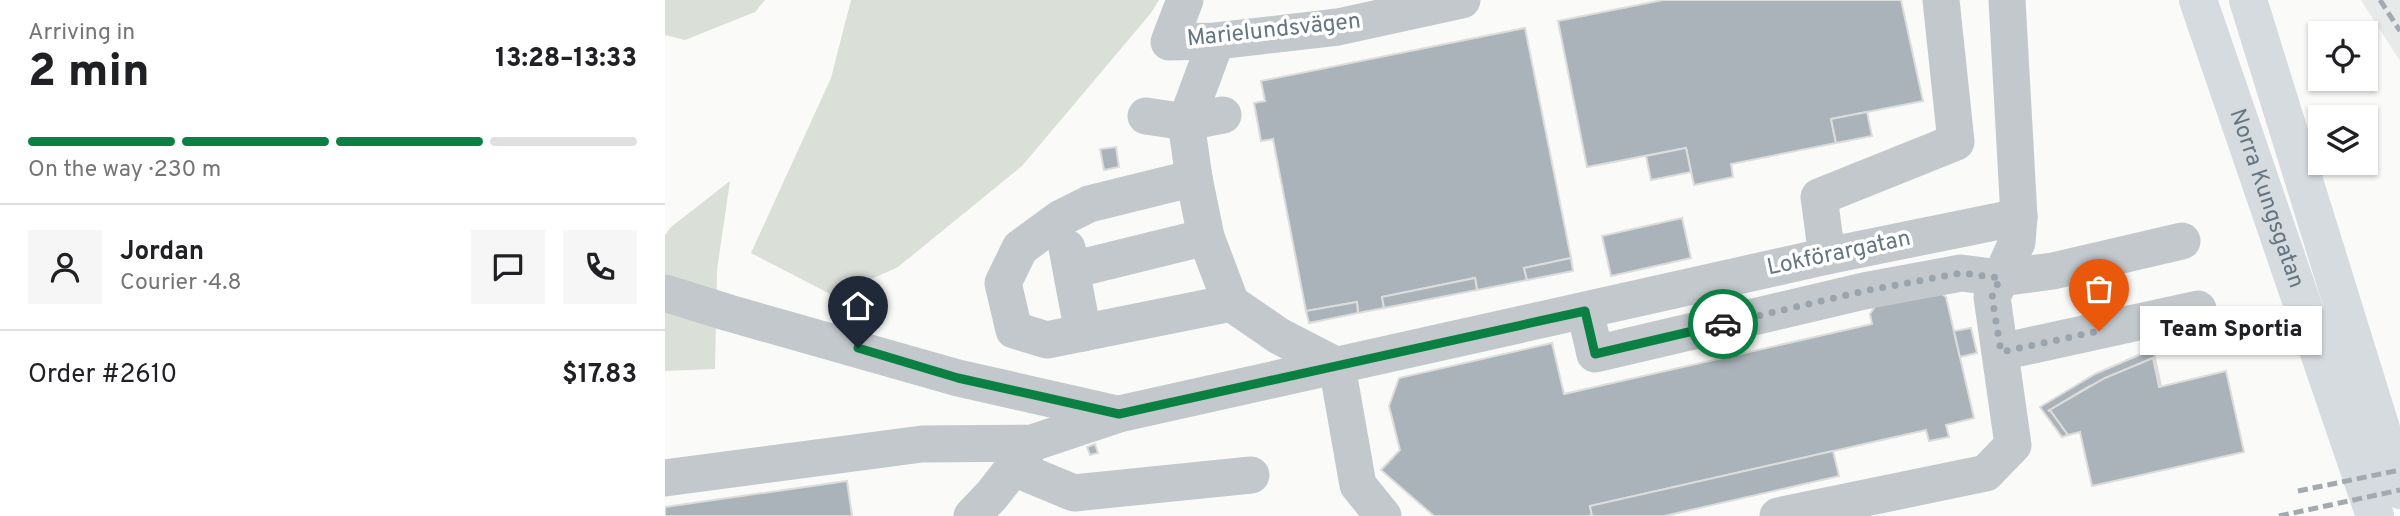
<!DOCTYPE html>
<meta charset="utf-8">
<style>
body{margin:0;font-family:Overpass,sans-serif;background:#f6f6f6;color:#202124;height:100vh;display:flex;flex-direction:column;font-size:26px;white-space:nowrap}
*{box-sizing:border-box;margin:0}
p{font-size:23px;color:#757577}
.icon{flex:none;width:38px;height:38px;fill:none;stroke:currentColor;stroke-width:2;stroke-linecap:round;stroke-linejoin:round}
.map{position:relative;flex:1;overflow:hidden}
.details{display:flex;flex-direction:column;background:#fff;width:665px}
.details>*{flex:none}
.buttons{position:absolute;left:1643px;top:21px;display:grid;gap:14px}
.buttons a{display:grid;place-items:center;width:70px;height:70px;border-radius:0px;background:#fff;box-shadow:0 2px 5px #0004;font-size:35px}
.pin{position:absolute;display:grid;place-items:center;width:60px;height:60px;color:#fff;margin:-72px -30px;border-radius:50% 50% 50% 0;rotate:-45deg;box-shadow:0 0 7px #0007}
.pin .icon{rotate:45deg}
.courier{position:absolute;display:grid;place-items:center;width:70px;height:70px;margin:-35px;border:5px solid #0b8043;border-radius:50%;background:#fff;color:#222;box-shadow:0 2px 9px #0007}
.bubble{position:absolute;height:49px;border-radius:0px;background:#fff;box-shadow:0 2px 5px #0004;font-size:23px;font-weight:800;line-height:49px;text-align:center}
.head em{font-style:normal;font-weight:800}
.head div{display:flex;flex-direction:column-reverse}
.head{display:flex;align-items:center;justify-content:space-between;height:119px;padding:0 28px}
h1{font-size:46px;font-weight:800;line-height:52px}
.bar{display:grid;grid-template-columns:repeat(4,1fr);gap:10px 7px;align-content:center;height:84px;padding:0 28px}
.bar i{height:9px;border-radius:5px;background:#e0e0e0}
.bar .active{background:#0b8043}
.bar p{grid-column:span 4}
.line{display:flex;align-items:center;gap:18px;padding:0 28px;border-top:2px solid #e0e0e0}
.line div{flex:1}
.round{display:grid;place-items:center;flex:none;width:74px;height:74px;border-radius:0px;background:#f6f6f6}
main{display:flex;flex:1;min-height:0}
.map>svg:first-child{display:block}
.built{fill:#e8e9e9}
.green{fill:#dadfd7}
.building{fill:#aab3b9;stroke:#dcdcda;stroke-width:2}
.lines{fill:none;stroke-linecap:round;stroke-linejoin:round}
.minor{stroke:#c3c8cc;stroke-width:37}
.major{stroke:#d6dbdf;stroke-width:38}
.rail{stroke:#a2aab0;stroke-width:5;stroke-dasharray:10 5;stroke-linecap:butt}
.done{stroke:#99a4ac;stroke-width:7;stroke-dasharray:0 12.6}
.route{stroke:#0b8043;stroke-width:9}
.labels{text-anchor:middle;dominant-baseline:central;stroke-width:7;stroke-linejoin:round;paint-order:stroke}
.street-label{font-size:23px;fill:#657683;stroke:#fff}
</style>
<main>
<section class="details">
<div class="head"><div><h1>2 min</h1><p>Arriving in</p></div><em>13:28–13:33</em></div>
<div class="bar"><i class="active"></i><i class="active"></i><i class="active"></i><i></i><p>On the way · 230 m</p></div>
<div class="line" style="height:126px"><a class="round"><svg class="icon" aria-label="person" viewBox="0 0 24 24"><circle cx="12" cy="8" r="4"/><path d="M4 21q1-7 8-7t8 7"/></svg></a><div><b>Jordan</b><p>Courier · 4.8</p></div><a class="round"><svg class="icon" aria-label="chat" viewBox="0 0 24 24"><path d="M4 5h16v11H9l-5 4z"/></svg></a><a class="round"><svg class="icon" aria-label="phone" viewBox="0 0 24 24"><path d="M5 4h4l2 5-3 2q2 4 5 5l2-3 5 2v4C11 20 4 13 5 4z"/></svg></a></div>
<div class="line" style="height:91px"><div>Order #2610</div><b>$17.83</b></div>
</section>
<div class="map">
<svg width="1735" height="516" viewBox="0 0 1735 516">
<rect width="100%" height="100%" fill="#fafaf8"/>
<polygon class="built" points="1696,0 1735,0 1735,61"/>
<g class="green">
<polygon points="0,0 100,0 90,12 20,40 0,35"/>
<polygon points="186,0 494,0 486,13 357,166 233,267 169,296 86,253 166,78"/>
<polygon points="65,181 52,270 50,369 0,371 0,235 6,227"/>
</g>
<g class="building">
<polygon points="998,0 1236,0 1258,101 1166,119 1171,143 1066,164 1068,177 1029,185 1021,148 922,167 893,21"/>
<polygon points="860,28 906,258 859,268 862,280 812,290 810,278 717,297 719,308 693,313 692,302 641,311 608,139 596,141 589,103 600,101 596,81"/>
<polygon points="1202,112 1207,136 1171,143 1166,119"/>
<polygon points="451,147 454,167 439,170 435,149"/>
<polygon points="1021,148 1026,172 986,180 981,156"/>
<polygon points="1017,218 1026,258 946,276 937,236"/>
<polygon points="906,258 908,271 862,280 859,268"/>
<polygon points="810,278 812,290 719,308 717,297"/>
<polygon points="1269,289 1281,297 1309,418 1281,425 1284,437 1264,441 1261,430 925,506 927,515 923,516 769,516 716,470 735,450 724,406 734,378 887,343 899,394 1207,324 1205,314 1213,302"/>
<polygon points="692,302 693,313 644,323 641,311"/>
<polygon points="1306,328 1312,353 1295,357 1289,331"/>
<polygon points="1488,349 1496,386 1494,387 1488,358 1423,387 1383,411 1385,410 1403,435 1397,437 1375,407 1430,374"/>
<polygon points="1488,358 1494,387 1561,371 1579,452 1427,486 1415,432 1403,435 1385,410 1383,411 1440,378"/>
<polygon points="430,444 433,453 425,455 422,447"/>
<polygon points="1168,451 1174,476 999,516 927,516 925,506"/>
<polygon points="182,481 187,516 0,516 0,507"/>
</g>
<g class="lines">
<g class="minor">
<polyline points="520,0 504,42 551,41 673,27 797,0"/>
<polyline points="551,41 521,122 529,178 541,237 566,303 614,336 672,366 693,485 718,516"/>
<polyline points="481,116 521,122 558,115"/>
<polyline points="529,178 424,204 396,218 355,248 338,283 349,330 382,340 566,303"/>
<polyline points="402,248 418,333"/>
<polyline points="1162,256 1154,197 1291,142 1276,0"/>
<polyline points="407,270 541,237"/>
<polyline points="0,293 64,313 293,378 452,414"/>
<polyline points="920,311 930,354 1199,291 1296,273 1335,278 1388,271 1517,241"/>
<polyline points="1336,352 1533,309"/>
<polyline points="349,468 409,493 586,475"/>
<polyline points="0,478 257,444 367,443 454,414 1162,256 1354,217"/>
<polyline points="307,516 327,495 362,450"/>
<polyline points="1113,516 1321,473 1348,445 1327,297 1352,242 1354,217 1342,0"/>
</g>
<g class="major">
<path id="s1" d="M1533 0 1710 516"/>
<polyline points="1583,0 1735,490"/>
</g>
<g class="rail">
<polyline points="1715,0 1735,31"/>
<polyline points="1633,491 1735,470"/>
<polyline points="1614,516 1735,490"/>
</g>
</g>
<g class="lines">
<polyline class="done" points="1058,324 1199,291 1296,273 1335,278 1327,297 1336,352 1434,331"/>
<polyline class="route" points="193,348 293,378 454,414 920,311 930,354 1058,324"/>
</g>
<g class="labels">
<g class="street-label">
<text transform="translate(609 31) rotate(-6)">Marielundsvägen</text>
<text stroke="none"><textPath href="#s1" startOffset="210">Norra Kungsgatan</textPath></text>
<text transform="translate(1174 254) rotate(-12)">Lokförargatan</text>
</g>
</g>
</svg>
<div class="buttons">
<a><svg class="icon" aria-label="locate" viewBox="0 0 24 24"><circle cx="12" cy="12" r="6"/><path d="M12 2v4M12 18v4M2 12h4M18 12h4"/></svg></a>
<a><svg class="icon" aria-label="layers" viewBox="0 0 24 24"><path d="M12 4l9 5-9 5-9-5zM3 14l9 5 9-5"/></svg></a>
</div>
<div class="pin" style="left:1434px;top:331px;background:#ea580c"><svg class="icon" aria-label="bag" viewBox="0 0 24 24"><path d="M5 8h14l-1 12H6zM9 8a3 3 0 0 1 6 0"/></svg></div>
<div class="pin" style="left:193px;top:348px;background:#1f2937"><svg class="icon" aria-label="home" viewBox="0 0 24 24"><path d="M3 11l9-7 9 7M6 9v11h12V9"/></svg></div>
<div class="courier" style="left:1058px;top:324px"><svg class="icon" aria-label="car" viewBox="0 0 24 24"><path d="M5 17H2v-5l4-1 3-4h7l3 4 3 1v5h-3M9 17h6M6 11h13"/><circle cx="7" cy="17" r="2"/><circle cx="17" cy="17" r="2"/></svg></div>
<div class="bubble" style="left:1475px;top:306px;width:182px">Team Sportia</div>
</div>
</main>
